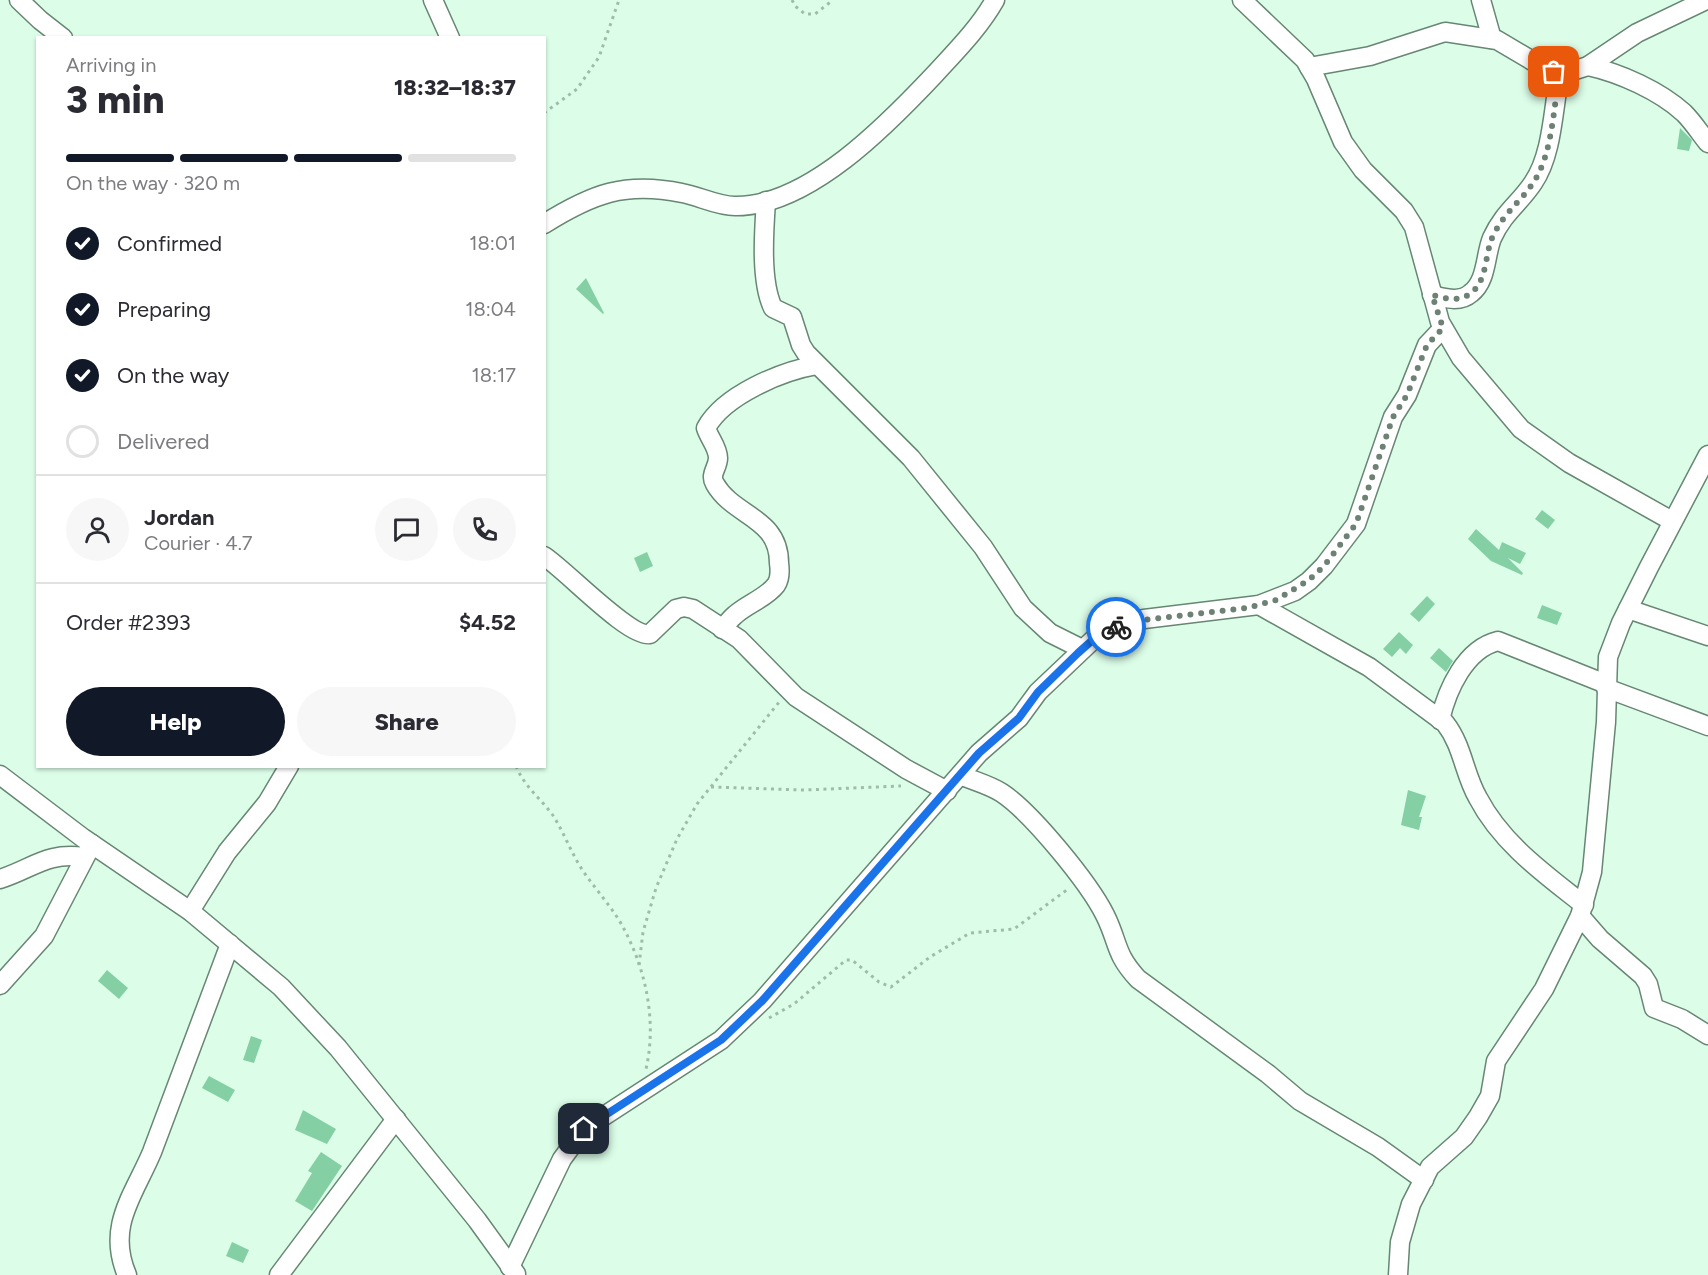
<!DOCTYPE html>
<meta charset="utf-8">
<style>
body{margin:0;font-family:Figtree,sans-serif;background:#f7f7f7;color:#2b2b33;height:100vh;display:flex;flex-direction:column;font-size:22px;white-space:nowrap}
*{box-sizing:border-box;margin:0}
p{font-size:20px;color:#7c7c81}
.icon{flex:none;width:33px;height:33px;fill:none;stroke:currentColor;stroke-width:2;stroke-linecap:round;stroke-linejoin:round}
.map{position:relative;flex:1;overflow:hidden}
.details{position:absolute;left:36px;top:36px;width:510px;height:732px;display:flex;flex-direction:column;background:#fff;border-radius:0px;box-shadow:0 2px 4px #0004}
.details>*{flex:none}
.pin{position:absolute;display:grid;place-items:center;width:51px;height:51px;color:#fff;margin:-26px;border-radius:12px;box-shadow:0 3px 9px #0006}
.courier{position:absolute;display:grid;place-items:center;width:60px;height:60px;margin:-30px;border:4px solid #1a73e8;border-radius:50%;background:#fff;color:#222;box-shadow:0 2px 8px #0007}
.overview em{font-style:normal;font-weight:800}
.overview div{display:flex;flex-direction:column-reverse}
.overview{display:flex;align-items:center;justify-content:space-between;height:102px;padding:0 30px}
h1{font-size:39px;font-weight:800;line-height:45px}
.bar{display:grid;grid-template-columns:repeat(4,1fr);gap:9px 6px;align-content:center;height:72px;padding:0 30px}
.bar i{height:8px;border-radius:4px;background:#e1e1e2}
.bar .active{background:#111827}
.bar p{grid-column:span 4}
.line{display:flex;align-items:center;gap:15px;padding:0 30px;border-top:2px solid #e1e1e2}
.line div{flex:1}
.round{display:grid;place-items:center;flex:none;width:63px;height:63px;border-radius:32px;background:#f7f7f7}
ol{padding:0 30px;list-style:none}
li{display:flex;align-items:center;gap:18px;height:66px}
li p{margin-inline-start:auto}
li .icon{padding:6px;border-radius:50%;background:#111827;color:#fff;stroke-width:4}
li:last-child{color:#7c7c81}
li i{width:33px;height:33px;border:3px solid #e1e1e2;border-radius:50%}
.button{display:flex;gap:12px;margin-top:auto;padding:12px 30px}
.button a{flex:1;height:69px;border-radius:36px;background:#111827;color:#fff;font-size:24px;font-weight:800;line-height:69px;text-align:center}
.button a+a{background:#f7f7f7;color:#2b2b33}
.map>svg:first-child{display:block}
.building{fill:#85cfa5}
.lines{fill:none;stroke-linecap:round;stroke-linejoin:round}
.minor-casing{stroke:#678673;stroke-width:21}
.path{stroke:#a1bbab;stroke-width:3;stroke-dasharray:3 4.5;stroke-linecap:butt}
.minor{stroke:#fff;stroke-width:18}
.done{stroke:#6d8175;stroke-width:6;stroke-dasharray:0 10.8}
.route{stroke:#1a73e8;stroke-width:8}
</style>
<div class="map">
<svg width="1708" height="1275" viewBox="0 0 1708 1275">
<rect width="100%" height="100%" fill="#dcfee9"/>
<g class="building">
<polygon points="1680,128 1692,140 1689,151 1677,149"/>
<polygon points="586,278 604,313 603,314 576,289"/>
<polygon points="1542,510 1555,520 1548,529 1535,519"/>
<polygon points="1476,529 1499,550 1502,542 1526,553 1520,564 1508,558 1523,573 1522,575 1491,561 1468,539"/>
<polygon points="647,552 653,566 640,572 634,558"/>
<polygon points="1427,596 1435,604 1419,622 1410,614"/>
<polygon points="1542,605 1562,613 1557,625 1537,618"/>
<polygon points="1399,632 1413,645 1406,654 1400,648 1392,657 1383,649"/>
<polygon points="1439,648 1453,661 1446,672 1430,658"/>
<polygon points="1408,790 1426,796 1419,817 1422,817 1419,830 1401,825"/>
<polygon points="107,970 128,988 119,999 98,981"/>
<polygon points="251,1036 262,1040 254,1063 243,1060"/>
<polygon points="209,1076 235,1090 228,1102 202,1088"/>
<polygon points="303,1110 336,1129 327,1144 295,1130"/>
<polygon points="321,1152 342,1166 312,1211 295,1201 312,1173 308,1171"/>
<polygon points="232,1242 249,1250 243,1263 226,1256"/>
</g>
<g class="lines">
<g class="minor-casing">
<g id="minor">
<polyline points="19,0 40,20 63,38"/>
<polyline points="433,0 450,38"/>
<polyline points="1242,0 1305,60 1316,79 1343,142 1363,170 1404,211 1414,227 1440,322 1461,358 1521,429 1569,463 1672,521"/>
<polyline points="1481,0 1492,39"/>
<path d="M1588 66C1620 73 1660 91 1684 113 1693 122 1700 133 1708 143"/>
<polyline points="1309,67 1370,56 1445,32 1497,40 1541,66 1554,72 1566,73 1588,66 1637,33 1706,0"/>
<path d="M766 201C764 230 760 281 773 308L792 317 801 345 806 353 911 458 983 547 1023 608 1050 633 1082 649"/>
<path d="M544 224C592 194 625 181 682 193 699 196 717 206 735 206 808 207 888 124 935 74 957 50 979 28 995 0"/>
<path d="M1432 295C1445 298 1460 303 1471 293 1487 281 1485 255 1492 238 1504 212 1519 204 1533 183 1553 154 1553 107 1560 73"/>
<path d="M544 556C566 570 629 638 650 634L676 609 684 607 693 609 739 639 796 697 906 769 947 791"/>
<path d="M1259 605 1369 667 1445 723C1463 746 1464 774 1478 798 1502 844 1545 874 1584 905"/>
<polyline points="1628,609 1708,636"/>
<path d="M722 629C726 625 730 619 735 615 747 604 766 598 776 585 780 579 780 570 779 563 779 517 734 517 715 484 709 474 718 468 718 458 718 447 709 438 706 428 724 395 782 371 817 365"/>
<polyline points="1606,688 1708,726"/>
<path d="M1440 720C1447 690 1465 649 1498 641L1606 684"/>
<polyline points="0,775 83,838 190,911 281,987 338,1048 477,1220 516,1274"/>
<path d="M960 775C974 781 990 785 1002 793 1032 813 1089 883 1105 915 1119 943 1114 953 1138 979L1268 1074 1300 1101 1378 1147 1424 1180"/>
<path d="M0 879C34 868 46 852 84 857"/>
<polyline points="190,911 227,852 267,803 289,766"/>
<polyline points="1580,916 1600,939 1643,976 1648,984 1654,1008 1682,1019 1708,1035"/>
<polyline points="0,985 44,936 92,844"/>
<polyline points="510,1267 562,1159 584,1129 721,1040 762,1001 979,753 1019,718 1038,692 1096,637 1118,626 1144,619 1259,605 1295,591 1309,581 1324,566 1356,524 1393,417 1407,395 1427,345 1443,328"/>
<path d="M127 1275C106 1226 134 1195 152 1152L230 944"/>
<polyline points="279,1275 396,1119"/>
<polyline points="1398,1275 1400,1242 1411,1204 1430,1167 1464,1137 1478,1117 1490,1096 1496,1061 1544,989 1580,916 1592,872 1606,722 1608,657 1621,623 1649,567 1708,455"/>
</g>
</g>
<g class="path">
<polyline points="792,0 795,6 805,14 815,14 833,0"/>
<polyline points="544,113 577,89 599,57 619,0"/>
<path d="M516 766C524 786 540 798 552 814 564 832 571 853 583 871 596 890 612 907 623 927 646 970 657 1021 646 1069"/>
<polyline points="711,787 804,790 901,786"/>
<polyline points="639,965 643,932 656,888 677,839 697,804 780,701"/>
<polyline points="769,1018 794,1004 846,960 852,960 879,982 891,987 930,957 970,933 1014,929 1068,889"/>
</g>
<use href="#minor" class="minor"/>
</g>
<g class="lines">
<path class="done" d="M1116 627 1144 620 1247 608 1276 600 1309 580 1324 566 1356 524 1393 417 1407 395 1427 345 1443 328 1432 295C1445 298 1459 303 1471 293 1487 281 1485 255 1492 238 1504 212 1519 204 1533 183 1553 154 1553 107 1560 73L1554 72"/>
<polyline class="route" points="584,1129 721,1040 762,1001 979,753 1019,718 1038,692 1078,653 1096,637 1116,627"/>
</g>
</svg>
<div class="pin" style="left:1554px;top:72px;background:#ea580c"><svg class="icon" aria-label="bag" viewBox="0 0 24 24"><path d="M5 8h14l-1 12H6zM9 8a3 3 0 0 1 6 0"/></svg></div>
<div class="pin" style="left:584px;top:1129px;background:#1f2937"><svg class="icon" aria-label="home" viewBox="0 0 24 24"><path d="M3 11l9-7 9 7M6 9v11h12V9"/></svg></div>
<div class="courier" style="left:1116px;top:627px"><svg class="icon" aria-label="bike" viewBox="0 0 24 24"><circle cx="6" cy="16" r="4"/><circle cx="18" cy="16" r="4"/><path d="M6 16l4-8h5l3 8M10 8l3 8H6M13 5h3"/></svg></div>
<section class="details">
<div class="overview"><div><h1>3 min</h1><p>Arriving in</p></div><em>18:32–18:37</em></div>
<div class="bar"><i class="active"></i><i class="active"></i><i class="active"></i><i></i><p>On the way · 320 m</p></div>
<ol>
<li><svg class="icon" aria-label="check" viewBox="0 0 24 24"><path d="M5 12l5 5 9-10"/></svg>Confirmed<p>18:01</p></li>
<li><svg class="icon" aria-label="check" viewBox="0 0 24 24"><path d="M5 12l5 5 9-10"/></svg>Preparing<p>18:04</p></li>
<li><svg class="icon" aria-label="check" viewBox="0 0 24 24"><path d="M5 12l5 5 9-10"/></svg>On the way<p>18:17</p></li>
<li><i></i>Delivered</li>
</ol>
<div class="line" style="height:108px"><a class="round"><svg class="icon" aria-label="person" viewBox="0 0 24 24"><circle cx="12" cy="8" r="4"/><path d="M4 21q1-7 8-7t8 7"/></svg></a><div><b>Jordan</b><p>Courier · 4.7</p></div><a class="round"><svg class="icon" aria-label="chat" viewBox="0 0 24 24"><path d="M4 5h16v11H9l-5 4z"/></svg></a><a class="round"><svg class="icon" aria-label="phone" viewBox="0 0 24 24"><path d="M5 4h4l2 5-3 2q2 4 5 5l2-3 5 2v4C11 20 4 13 5 4z"/></svg></a></div>
<div class="line" style="height:78px"><div>Order #2393</div><b>$4.52</b></div>
<div class="button"><a>Help</a><a>Share</a></div>
</section>
</div>
